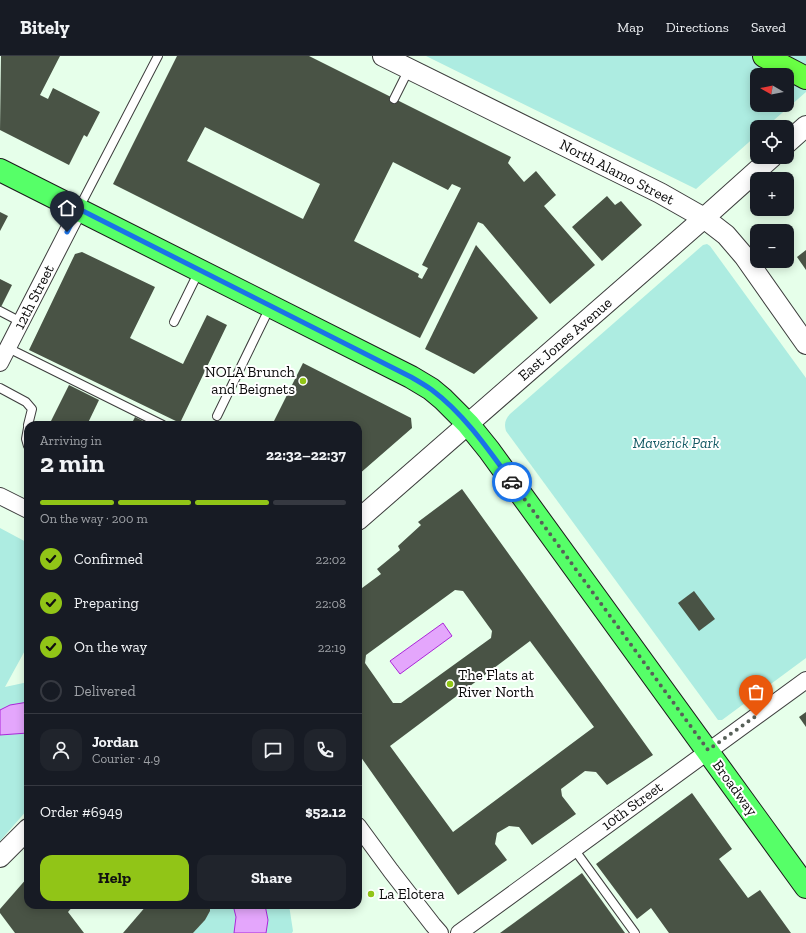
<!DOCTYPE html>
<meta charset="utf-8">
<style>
body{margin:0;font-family:"Zilla Slab",serif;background:#20242c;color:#f1f3f6;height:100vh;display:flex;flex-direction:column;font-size:15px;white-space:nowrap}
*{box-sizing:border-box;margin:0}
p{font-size:13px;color:#9ea1a6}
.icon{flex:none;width:22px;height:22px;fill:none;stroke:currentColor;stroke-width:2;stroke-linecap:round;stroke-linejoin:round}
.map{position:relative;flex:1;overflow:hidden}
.side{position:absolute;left:24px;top:365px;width:338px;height:488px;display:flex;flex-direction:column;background:#171b24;border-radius:12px;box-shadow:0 2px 10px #0003}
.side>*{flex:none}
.needle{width:26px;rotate:279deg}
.fabs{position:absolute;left:750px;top:12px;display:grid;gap:8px}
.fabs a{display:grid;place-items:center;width:44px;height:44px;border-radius:8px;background:#171b24;box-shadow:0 2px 10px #0003;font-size:20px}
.pin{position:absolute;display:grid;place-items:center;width:34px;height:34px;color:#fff;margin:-41px -17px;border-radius:50% 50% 50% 0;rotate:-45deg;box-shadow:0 0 4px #0007}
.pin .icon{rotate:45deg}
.courier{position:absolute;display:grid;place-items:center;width:40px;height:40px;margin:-20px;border:3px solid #1a73e8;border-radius:50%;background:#fff;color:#222;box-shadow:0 1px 5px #0007}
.head em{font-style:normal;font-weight:800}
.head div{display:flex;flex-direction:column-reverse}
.head{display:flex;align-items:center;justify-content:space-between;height:68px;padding:0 16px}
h1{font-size:26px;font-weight:800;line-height:30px}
.bar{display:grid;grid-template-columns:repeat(4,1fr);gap:6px 4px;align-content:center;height:48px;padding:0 16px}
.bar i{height:5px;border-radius:3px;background:#363941}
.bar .active{background:#91c517}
.bar p{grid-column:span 4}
.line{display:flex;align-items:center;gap:10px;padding:0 16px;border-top:1px solid #363941}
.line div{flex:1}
.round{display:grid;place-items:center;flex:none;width:42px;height:42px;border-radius:12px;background:#20242c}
ol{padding:0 16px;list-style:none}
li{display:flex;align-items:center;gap:12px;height:44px}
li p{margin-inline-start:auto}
li .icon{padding:4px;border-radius:50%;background:#91c517;color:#111;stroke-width:4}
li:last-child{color:#9ea1a6}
li i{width:22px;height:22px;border:2px solid #363941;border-radius:50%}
.action{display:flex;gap:8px;margin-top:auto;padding:8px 16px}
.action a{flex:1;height:46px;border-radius:12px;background:#91c517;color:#111;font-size:16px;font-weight:800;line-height:46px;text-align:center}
.action a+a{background:#20242c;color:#f1f3f6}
header{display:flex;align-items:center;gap:24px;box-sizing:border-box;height:56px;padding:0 20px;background:#171b24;border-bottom:1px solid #363941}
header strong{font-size:19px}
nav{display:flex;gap:22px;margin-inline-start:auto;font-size:14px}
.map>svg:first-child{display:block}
.green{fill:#adece1;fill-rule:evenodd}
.water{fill:#e4a6fc;stroke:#ab26d9}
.building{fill:#495345;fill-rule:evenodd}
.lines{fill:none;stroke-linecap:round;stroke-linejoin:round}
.service-casing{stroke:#3d3d3d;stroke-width:10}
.minor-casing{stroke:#3d3d3d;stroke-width:18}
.tertiary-casing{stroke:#3d3d3d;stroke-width:22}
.primary-casing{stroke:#1b1b1b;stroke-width:24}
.motorway-casing{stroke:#1b1b1b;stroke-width:24}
.service{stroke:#fff;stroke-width:8}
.minor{stroke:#fff;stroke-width:16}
.tertiary{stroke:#fff;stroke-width:20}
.primary{stroke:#56ff68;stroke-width:22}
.motorway{stroke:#69ff44;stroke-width:22}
.done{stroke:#576058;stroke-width:4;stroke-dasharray:0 7.2}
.route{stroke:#1a73e8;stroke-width:5}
.poi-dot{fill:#91c517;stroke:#fff;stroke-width:1.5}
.labels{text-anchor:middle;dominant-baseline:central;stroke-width:4;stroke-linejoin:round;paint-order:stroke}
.street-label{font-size:15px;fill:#0a0a0a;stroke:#fff}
.poi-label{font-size:15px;fill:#0a0a0a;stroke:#fff;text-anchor:start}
.park-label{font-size:15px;font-style:italic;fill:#165b66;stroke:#fff}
</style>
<header>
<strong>Bitely</strong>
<nav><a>Map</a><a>Directions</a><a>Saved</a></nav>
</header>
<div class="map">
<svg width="806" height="877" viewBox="0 0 806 877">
<rect width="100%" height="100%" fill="#e6ffea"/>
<g class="green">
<path d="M426 0H806V36L766 71H757V79L696 133ZM757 19H787V49H757Z"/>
<path d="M707 188 710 190 806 322V602L722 664H718L506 375C504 367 505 364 510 358L703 189Z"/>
<polygon points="0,472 28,487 28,589 5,631 28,626 28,753 0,785"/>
<path d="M210 849H289L293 875 292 877H193C201 868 209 861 210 849Z"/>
</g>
<g class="water">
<polygon points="443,567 452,580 400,618 390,605"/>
<polygon points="28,646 28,677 0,679 0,654 10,649"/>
<polygon points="233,849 265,849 268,864 266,877 234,877 236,861"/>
</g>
<g class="building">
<polygon points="1,0 60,0 40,39 48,43 53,32 100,56 87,81 84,79 69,109 0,74"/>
<path d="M177 0H309L511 101 508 107 524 126 536 115 556 139 544 150 595 209 550 248 483 168 478 166 420 282 113 128ZM205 71 320 128 303 163 187 105ZM393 106 448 134 452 128 461 132 422 209 428 212 422 223 418 221 419 218 354 185Z"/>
<polygon points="607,140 615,149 621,145 642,169 602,205 572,171"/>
<polygon points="0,156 8,160 0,175"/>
<polygon points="476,189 538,262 474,318 425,293"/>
<polygon points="806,194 806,214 797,201"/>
<polygon points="82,196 155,231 130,282 183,308 207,259 227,269 180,367 29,294 75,198"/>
<polygon points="0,223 12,229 0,253"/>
<polygon points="303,307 411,362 412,372 358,419 358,369 272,369"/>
<polygon points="69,329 99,344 87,369 49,369"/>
<polygon points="135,361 151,369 131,369"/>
<path d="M462 433 653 699 607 729 596 716 585 715 561 733 562 740 576 758 532 789 519 771 509 770 497 777 495 788 507 804 458 839 358 697V535L381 518 377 513 400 494 398 490 421 469 418 466ZM455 534 463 535 492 575 491 582 401 647H393L365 607 366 599ZM530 585 594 671 453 776 390 690Z"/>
<polygon points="694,535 715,563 699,575 678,547"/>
<polygon points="806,656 806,671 799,661"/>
<polygon points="692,737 732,793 719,803 748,842 760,834 791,877 669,877 651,852 637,863 596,808"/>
<polygon points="582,817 625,877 500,877"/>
<polygon points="28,821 28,849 74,849 68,856 84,877 15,877 0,857 0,853"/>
<polygon points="147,849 210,849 210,855 205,864 193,877 123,877"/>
</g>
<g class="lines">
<g class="service-casing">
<g id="service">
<polyline points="394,43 409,13"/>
<polyline points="79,152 158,0"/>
<polyline points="0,255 21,266"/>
<polyline points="174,266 199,215"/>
<polyline points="8,292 163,369"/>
<polyline points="0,332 26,346 32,353 28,369"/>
<polyline points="217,360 270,251"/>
<polyline points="28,372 26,383 28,390"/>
<polyline points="574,793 635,877"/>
</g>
</g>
<g class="minor-casing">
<g id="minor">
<polyline points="0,307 79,153"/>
<polyline points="0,440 28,454"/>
<polyline points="358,770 391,815 433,869 440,877"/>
<polyline points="459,877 806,624"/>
</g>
</g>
<g class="tertiary-casing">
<g id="tertiary">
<polyline points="383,0 660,137 704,162 726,179 744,200 806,288"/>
<polyline points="787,87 806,70"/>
<polyline points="358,464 704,162 772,101"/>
<polyline points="0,801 28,773"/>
</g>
</g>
<g class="primary-casing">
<polyline id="primary" points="0,114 411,321 431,333 443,343 468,368 489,394 806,831"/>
</g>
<g class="motorway-casing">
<polyline id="motorway" points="764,0 806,22"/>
</g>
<use href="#service" class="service"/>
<use href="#minor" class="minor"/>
<use href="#tertiary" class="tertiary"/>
<use href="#primary" class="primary"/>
<use href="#motorway" class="motorway"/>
</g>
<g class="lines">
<polyline class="done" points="512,426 708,694 756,660"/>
<path class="route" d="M67 176 79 153 411 321C418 325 425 329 432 334 464 358 488 393 512 426"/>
</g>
<g class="poi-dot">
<circle cx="303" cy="325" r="4"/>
<circle cx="450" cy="628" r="4"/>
<circle cx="371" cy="838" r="4"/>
</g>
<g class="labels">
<g class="street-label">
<text transform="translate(617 116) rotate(27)">North Alamo Street</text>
<text transform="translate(34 241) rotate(-63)">12th Street</text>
<text transform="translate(565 283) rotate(-41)">East Jones Avenue</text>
<text transform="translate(735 732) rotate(54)">Broadway</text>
<text transform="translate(632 750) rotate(-36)">10th Street</text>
</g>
<g class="poi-label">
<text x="295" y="316" text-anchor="end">NOLA Brunch<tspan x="295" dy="17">and Beignets</tspan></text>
<text x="458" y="619">The Flats at<tspan x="458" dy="17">River North</tspan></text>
<text x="379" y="838">La Elotera</text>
</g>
<g class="park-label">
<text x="676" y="387">Maverick Park</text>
</g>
</g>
</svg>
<div class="fabs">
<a><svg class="needle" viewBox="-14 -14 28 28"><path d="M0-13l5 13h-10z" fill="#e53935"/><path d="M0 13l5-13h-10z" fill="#9ea1a6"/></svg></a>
<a><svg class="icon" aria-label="locate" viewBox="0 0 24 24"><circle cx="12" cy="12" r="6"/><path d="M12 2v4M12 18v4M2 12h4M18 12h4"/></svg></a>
<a>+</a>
<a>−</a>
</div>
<div class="pin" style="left:756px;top:660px;background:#ea580c"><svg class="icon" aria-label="bag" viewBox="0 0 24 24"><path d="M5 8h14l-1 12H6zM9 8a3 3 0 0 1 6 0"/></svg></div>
<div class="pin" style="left:67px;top:176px;background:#1f2937"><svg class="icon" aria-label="home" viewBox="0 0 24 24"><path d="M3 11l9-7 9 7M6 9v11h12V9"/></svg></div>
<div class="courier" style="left:512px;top:426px"><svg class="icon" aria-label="car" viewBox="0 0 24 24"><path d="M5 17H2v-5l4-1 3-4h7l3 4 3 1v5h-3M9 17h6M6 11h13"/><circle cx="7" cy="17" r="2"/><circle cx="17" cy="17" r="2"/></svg></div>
<section class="side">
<div class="head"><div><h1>2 min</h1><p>Arriving in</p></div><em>22:32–22:37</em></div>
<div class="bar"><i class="active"></i><i class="active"></i><i class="active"></i><i></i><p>On the way · 200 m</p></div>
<ol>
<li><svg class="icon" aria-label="check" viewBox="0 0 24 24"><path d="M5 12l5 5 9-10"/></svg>Confirmed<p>22:02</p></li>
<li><svg class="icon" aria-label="check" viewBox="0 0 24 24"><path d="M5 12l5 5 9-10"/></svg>Preparing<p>22:08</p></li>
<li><svg class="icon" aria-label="check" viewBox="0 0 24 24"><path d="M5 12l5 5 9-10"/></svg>On the way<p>22:19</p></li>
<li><i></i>Delivered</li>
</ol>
<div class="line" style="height:72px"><a class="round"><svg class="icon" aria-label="person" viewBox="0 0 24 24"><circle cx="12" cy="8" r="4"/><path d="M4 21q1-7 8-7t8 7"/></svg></a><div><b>Jordan</b><p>Courier · 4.9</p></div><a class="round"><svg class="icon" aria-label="chat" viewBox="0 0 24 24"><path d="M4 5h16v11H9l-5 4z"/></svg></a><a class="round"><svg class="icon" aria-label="phone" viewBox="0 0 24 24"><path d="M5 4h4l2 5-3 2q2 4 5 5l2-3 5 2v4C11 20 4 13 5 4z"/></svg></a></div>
<div class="line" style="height:52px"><div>Order #6949</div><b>$52.12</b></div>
<div class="action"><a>Help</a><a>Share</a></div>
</section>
</div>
